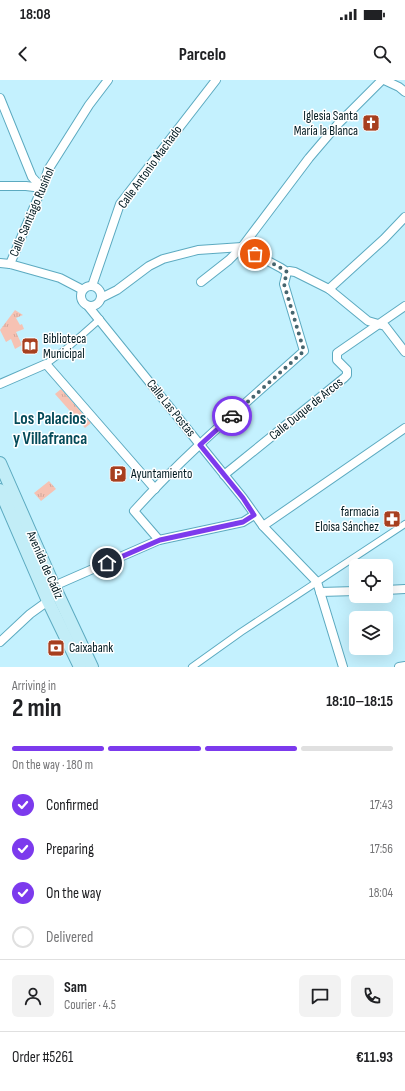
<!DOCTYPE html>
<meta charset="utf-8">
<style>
body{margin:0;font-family:"Sofia Sans Condensed",sans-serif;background:#f2f2f2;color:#202124;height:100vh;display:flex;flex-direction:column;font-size:15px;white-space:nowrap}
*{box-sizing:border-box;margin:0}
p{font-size:13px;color:#757577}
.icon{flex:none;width:22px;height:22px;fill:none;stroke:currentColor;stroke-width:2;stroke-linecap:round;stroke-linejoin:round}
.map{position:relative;height:587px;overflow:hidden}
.sheet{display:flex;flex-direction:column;background:#fff;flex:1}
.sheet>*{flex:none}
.buttons{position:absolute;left:349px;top:479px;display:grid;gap:8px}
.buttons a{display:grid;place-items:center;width:44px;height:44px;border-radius:6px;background:#fff;box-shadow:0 4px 16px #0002;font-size:20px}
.pin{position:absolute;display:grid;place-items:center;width:34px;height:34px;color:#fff;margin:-17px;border:2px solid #fff;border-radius:50%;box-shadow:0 1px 4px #0007}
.courier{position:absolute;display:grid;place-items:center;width:40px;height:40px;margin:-20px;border:3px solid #7c3aed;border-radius:50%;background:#fff;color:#222;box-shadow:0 1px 5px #0007}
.overview em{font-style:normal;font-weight:700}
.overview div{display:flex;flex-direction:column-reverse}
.overview{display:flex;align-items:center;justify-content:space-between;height:68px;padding:0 12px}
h1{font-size:26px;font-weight:700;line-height:30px}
.bar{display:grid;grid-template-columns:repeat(4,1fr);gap:6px 4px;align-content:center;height:48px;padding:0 12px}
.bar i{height:5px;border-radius:3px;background:#e0e0e0}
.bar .selected{background:#7c3aed}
.bar p{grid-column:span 4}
.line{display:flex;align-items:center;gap:10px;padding:0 12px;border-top:1px solid #e0e0e0}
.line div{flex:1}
.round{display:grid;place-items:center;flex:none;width:42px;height:42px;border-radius:6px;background:#f2f2f2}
ol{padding:0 12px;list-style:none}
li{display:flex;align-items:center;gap:12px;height:44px}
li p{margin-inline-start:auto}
li .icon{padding:4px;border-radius:50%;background:#7c3aed;color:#fff;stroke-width:4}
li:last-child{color:#757577}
li i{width:22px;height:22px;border:2px solid #e0e0e0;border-radius:50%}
.status{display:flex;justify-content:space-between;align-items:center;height:28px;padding:0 20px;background:#fff;direction:ltr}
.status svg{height:11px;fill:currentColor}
header{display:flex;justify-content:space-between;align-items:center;height:52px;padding:0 12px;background:#fff;font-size:18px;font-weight:700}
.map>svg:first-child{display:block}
.grass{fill:url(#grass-tufts)}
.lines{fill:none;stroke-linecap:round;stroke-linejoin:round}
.pedestrian-casing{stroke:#5caac0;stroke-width:8}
.minor-casing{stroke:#5caac0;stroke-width:10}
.secondary-casing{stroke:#5caac0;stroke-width:14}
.pedestrian{stroke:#fff;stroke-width:6}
.minor{stroke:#fff;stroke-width:8}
.secondary{stroke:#c2edf7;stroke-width:12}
.done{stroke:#46656e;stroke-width:4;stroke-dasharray:0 7.2}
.route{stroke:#7c3aed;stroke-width:5}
.labels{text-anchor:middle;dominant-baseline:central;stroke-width:3;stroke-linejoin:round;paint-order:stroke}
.poi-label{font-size:13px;fill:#021a21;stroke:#fff;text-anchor:start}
.street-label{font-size:13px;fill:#021a21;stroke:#fff}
.district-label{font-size:17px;font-weight:bold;fill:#054b5a;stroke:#fff}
</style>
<div class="status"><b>18:08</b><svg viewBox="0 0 49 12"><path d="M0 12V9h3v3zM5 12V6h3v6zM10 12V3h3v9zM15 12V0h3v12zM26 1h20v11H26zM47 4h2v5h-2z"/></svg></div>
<header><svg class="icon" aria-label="back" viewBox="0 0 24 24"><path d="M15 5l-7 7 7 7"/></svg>Parcelo<svg class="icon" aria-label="search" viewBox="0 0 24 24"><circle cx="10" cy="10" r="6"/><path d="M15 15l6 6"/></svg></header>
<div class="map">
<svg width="405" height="587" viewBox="0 0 405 587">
<defs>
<pattern id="grass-tufts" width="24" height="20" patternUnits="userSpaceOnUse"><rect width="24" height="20" fill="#f6c2b3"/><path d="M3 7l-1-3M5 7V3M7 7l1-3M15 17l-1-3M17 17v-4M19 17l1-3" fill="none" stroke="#d1a69a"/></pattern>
</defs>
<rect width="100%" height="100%" fill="#c4f1fe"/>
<g class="grass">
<polygon points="15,230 23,235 16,238 20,245 22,244 24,249 16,252 22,265 15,269 11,259 6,262 0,250"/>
<polygon points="61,309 91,343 85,348 55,314"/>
<polygon points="49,401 56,409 41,421 34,413"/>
</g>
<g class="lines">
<g class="pedestrian-casing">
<g id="pedestrian">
<polyline points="46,284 66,269 100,239"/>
<polyline points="192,587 241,552 405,444"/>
</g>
</g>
<g class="minor-casing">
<g id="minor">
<polyline points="384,0 399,7 405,12"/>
<polyline points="0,18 32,97 42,108"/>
<polyline points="0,106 26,106 42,108"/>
<polyline points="242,167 281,188 287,192 289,191 295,192 329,209 368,241 385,246 405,272"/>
<polyline points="0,183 10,184 60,198 83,210"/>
<polyline points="10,184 42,108 48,90 89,25 108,0"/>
<polyline points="201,202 229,180 242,167 309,78 338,44 382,0"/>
<circle cx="91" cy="216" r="10"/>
<polyline points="92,206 120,124 216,0"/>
<polyline points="329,209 384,159 405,137"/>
<polyline points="101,218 117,210 149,186 163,179 198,170 242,167"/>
<polyline points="88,226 243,418 263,446 317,502 343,587"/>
<polyline points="0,304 46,284 155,409"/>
<polyline points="224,395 344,298 347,295 347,290 337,280 337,273 405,226"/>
<polyline points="263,446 405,348"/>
<path d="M159 460 134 431C186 373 246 323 304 271L284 204 287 192"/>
<polyline points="386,510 405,509"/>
<polyline points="320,512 356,511"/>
<polyline points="0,562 30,534 48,521 54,506 159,460 243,442 254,435"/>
<polyline points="399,587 405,586"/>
</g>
</g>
<g class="secondary-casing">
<g id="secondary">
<polyline points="0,383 54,506 92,587"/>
<polyline points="0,410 48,521 80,587"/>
</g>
</g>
<use href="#pedestrian" class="pedestrian"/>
<use href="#minor" class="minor"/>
<use href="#secondary" class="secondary"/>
</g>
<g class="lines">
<polyline class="done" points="232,336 304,271 284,204 287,192 281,188 255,174"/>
<polyline class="route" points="107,483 160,460 243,442 254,435 243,418 200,365 232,336"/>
</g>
<defs>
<g id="church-square" transform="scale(0.9)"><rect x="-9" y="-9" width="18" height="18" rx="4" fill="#a73f1f" stroke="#fff"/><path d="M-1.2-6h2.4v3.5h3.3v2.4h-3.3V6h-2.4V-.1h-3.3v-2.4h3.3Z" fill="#fff"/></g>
<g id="library-square" transform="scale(0.9)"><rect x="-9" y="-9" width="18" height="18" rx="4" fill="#a73f1f" stroke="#fff"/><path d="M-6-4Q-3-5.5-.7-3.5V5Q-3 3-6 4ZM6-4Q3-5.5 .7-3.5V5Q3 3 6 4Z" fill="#fff"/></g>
<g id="parking-square" transform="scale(0.9)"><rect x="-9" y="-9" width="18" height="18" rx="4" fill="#a73f1f" stroke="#fff"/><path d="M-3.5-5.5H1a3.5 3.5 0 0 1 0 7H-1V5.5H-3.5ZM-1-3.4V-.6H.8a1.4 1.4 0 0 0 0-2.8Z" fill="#fff"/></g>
<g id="pharmacy-square" transform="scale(0.9)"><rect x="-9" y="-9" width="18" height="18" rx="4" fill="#a73f1f" stroke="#fff"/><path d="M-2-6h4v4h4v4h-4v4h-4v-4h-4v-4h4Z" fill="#fff"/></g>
<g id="bank-square" transform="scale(0.9)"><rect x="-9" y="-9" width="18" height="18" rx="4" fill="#a73f1f" stroke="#fff"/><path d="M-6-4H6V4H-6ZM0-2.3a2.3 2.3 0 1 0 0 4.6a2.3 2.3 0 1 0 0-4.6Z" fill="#fff"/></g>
</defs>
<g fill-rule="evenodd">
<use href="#church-square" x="371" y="43"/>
<use href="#library-square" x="30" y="266"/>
<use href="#parking-square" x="118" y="394"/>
<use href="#pharmacy-square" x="392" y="439"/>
<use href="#bank-square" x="56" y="568"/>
</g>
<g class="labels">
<g class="poi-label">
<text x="358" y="36" text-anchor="end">Iglesia Santa<tspan x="358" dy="15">María la Blanca</tspan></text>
<text x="43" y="259">Biblioteca<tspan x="43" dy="15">Municipal</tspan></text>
<text x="131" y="394">Ayuntamiento</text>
<text x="379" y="432" text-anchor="end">farmacia<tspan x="379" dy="15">Eloisa Sánchez</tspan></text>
<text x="69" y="568">Caixabank</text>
</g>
<g class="street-label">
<text transform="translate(150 87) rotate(-54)">Calle Antonio Machado</text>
<text transform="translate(32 132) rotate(-67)">Calle Santiago Rusiñol</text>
<text transform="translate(171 328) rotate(51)">Calle Las Postas</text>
<text transform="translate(306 329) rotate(-39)">Calle Duque de Arcos</text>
<text transform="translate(45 485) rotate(66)">Avenida de Cádiz</text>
</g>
<g class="district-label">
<text x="50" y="339">Los Palacios<tspan x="50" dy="20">y Villafranca</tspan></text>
</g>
</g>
</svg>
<div class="buttons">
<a><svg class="icon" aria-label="locate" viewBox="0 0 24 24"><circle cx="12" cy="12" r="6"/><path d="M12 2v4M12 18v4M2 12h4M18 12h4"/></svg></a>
<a><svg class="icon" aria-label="layers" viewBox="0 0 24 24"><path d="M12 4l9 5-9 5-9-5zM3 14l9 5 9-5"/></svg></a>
</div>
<div class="pin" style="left:255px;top:174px;background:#ea580c"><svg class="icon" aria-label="bag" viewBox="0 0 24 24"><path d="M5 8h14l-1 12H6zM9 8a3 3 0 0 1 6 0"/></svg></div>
<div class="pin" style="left:107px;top:483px;background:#1f2937"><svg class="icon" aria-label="home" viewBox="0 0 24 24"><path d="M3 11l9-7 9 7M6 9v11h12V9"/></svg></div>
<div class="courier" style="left:232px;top:336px"><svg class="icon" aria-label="car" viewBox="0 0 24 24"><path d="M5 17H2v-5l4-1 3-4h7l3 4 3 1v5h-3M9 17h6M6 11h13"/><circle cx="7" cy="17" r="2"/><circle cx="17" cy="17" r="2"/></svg></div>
</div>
<section class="sheet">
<div class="overview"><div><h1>2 min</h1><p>Arriving in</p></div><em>18:10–18:15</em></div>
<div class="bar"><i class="selected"></i><i class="selected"></i><i class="selected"></i><i></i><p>On the way · 180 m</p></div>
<ol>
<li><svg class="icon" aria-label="check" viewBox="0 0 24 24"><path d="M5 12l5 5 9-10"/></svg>Confirmed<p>17:43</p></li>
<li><svg class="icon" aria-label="check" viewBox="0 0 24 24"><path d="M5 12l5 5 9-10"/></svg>Preparing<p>17:56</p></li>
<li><svg class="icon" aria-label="check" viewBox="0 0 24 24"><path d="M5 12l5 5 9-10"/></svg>On the way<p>18:04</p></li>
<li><i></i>Delivered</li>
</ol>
<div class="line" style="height:72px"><a class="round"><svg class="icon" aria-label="person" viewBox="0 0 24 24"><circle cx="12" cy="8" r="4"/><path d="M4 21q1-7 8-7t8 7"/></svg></a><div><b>Sam</b><p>Courier · 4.5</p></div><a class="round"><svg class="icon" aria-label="chat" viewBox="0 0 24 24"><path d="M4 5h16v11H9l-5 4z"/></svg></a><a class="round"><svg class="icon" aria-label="phone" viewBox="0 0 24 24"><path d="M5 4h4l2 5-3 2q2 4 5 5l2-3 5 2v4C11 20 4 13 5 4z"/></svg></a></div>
<div class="line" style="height:52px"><div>Order #5261</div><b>€11.93</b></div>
</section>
